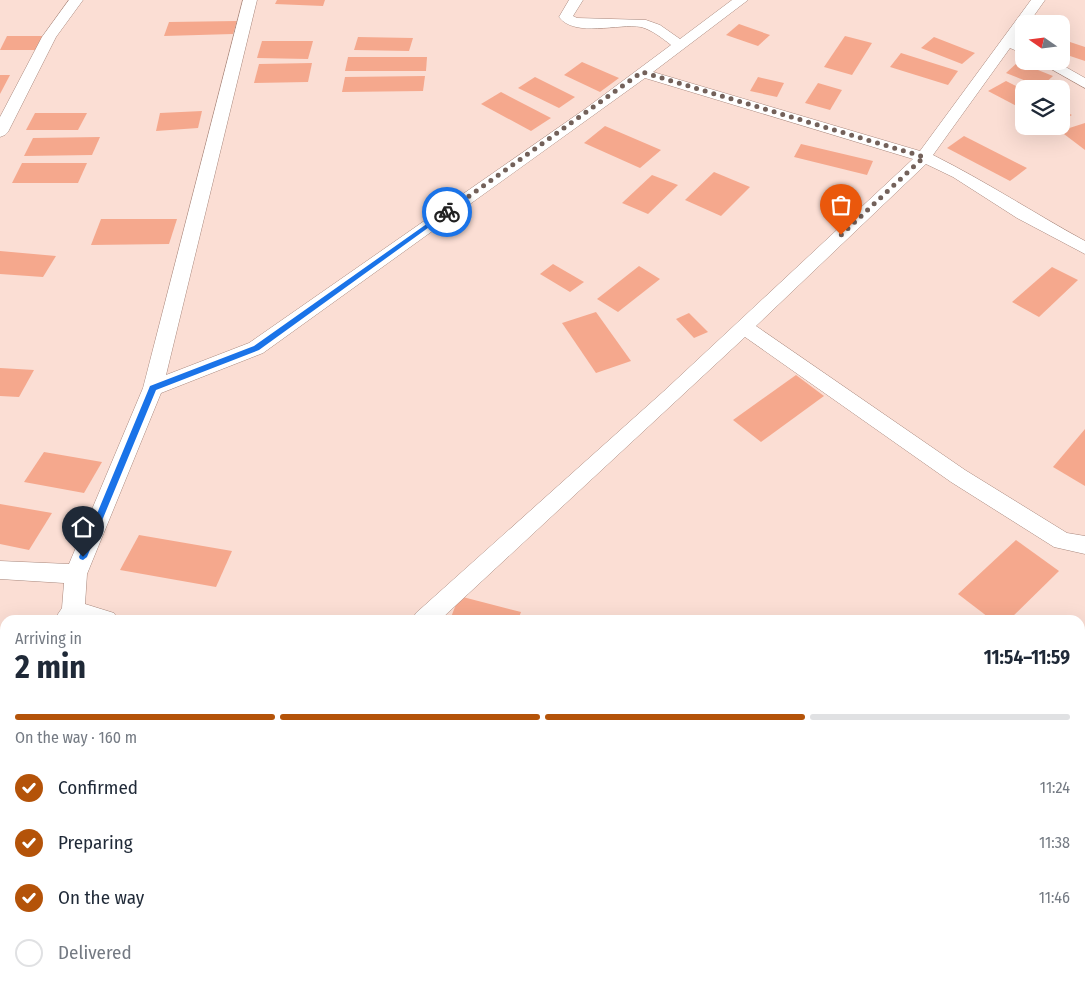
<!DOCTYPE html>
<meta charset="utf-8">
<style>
body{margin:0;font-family:"Fira Sans Condensed",sans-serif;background:#f2f2f3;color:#1f2937;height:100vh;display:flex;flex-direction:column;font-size:19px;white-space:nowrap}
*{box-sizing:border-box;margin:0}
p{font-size:16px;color:#747a83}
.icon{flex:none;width:28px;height:28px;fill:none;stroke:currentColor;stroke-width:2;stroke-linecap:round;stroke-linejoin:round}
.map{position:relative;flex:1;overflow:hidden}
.sheet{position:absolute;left:0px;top:615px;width:1085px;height:376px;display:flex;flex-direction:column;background:#fff;border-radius:15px 15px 0 0;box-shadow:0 5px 20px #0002}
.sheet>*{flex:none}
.needle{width:32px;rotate:284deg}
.tools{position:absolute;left:1015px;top:15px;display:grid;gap:10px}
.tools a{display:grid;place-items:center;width:55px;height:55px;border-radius:10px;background:#fff;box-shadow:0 5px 20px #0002;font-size:25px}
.pin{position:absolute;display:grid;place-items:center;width:42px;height:42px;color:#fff;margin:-51px -21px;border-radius:50% 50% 50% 0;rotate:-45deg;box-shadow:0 0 5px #0007}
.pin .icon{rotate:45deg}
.courier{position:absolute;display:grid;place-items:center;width:50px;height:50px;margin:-25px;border:4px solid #1a73e8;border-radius:50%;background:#fff;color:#222;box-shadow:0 1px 6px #0007}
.headline em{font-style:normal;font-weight:700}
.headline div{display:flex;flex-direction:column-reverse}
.headline{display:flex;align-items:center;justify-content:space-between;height:85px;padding:0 15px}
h1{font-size:32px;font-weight:700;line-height:38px}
.bar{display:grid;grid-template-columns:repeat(4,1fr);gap:8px 5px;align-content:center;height:60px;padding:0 15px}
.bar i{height:6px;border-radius:4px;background:#e0e1e3}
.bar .on{background:#b45309}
.bar p{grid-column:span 4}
ol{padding:0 15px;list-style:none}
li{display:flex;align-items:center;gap:15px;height:55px}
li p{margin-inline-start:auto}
li .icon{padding:5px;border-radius:50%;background:#b45309;color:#fff;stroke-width:4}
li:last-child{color:#747a83}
li i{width:28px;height:28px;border:2px solid #e0e1e3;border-radius:50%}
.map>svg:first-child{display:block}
.building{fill:#f5a88d}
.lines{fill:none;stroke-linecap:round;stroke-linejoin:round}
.minor-casing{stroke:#a9887d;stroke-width:1}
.minor{fill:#fff;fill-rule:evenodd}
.route{fill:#1a73e8}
.done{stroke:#73615a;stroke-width:5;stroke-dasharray:0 9}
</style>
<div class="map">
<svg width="1085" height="991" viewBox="0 0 1085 991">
<rect width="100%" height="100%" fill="#fbded4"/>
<g class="building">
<polygon points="277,0 325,0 323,6 275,4"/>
<polygon points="237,21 233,34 164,36 169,22"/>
<polygon points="739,24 770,35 758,46 726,35"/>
<polygon points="7,36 43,36 36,50 0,50"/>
<polygon points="845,36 872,43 852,75 824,67"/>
<polygon points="358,37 413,38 409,51 354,50"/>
<polygon points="934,37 975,53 962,64 921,48"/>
<polygon points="1061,39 1085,47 1085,61 1061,53"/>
<polygon points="262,41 313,41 308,59 257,58"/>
<polygon points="901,53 958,71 948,85 890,67"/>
<polygon points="348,57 427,57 426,71 345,71"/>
<polygon points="582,62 619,78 600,92 564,75"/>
<polygon points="1018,62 1053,76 1041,87 1006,73"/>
<polygon points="312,63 308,82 254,83 259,64"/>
<polygon points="0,75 10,75 0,94"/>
<polygon points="425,76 423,91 342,92 345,77"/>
<polygon points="535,77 575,97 559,108 518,88"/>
<polygon points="758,77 784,83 777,97 750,91"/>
<polygon points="1006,81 1024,90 1024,110 988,91"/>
<polygon points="818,83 842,90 830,110 805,103"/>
<polygon points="501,92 551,118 531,131 481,104"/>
<polygon points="1061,110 1072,115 1061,121"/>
<polygon points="202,111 198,128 156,131 160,113"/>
<polygon points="35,113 87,113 78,130 26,130"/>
<polygon points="1085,123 1085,150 1060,131"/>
<polygon points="605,126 661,150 640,168 584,143"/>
<polygon points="964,136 1027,168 1010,181 947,148"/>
<polygon points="100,137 92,155 24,156 33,138"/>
<polygon points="801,144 873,161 867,175 794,157"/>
<polygon points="22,163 87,163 78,183 12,183"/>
<polygon points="714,172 750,187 721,216 685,200"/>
<polygon points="652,175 678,185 648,214 622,203"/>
<polygon points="101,219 177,219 169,244 91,245"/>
<polygon points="0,251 56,256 43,277 0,274"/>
<polygon points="553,264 584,282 570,292 540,274"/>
<polygon points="639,266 660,279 618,312 597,299"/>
<polygon points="1052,267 1078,280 1039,317 1012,302"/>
<polygon points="596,312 631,361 596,373 562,323"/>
<polygon points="689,313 708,332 694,338 676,319"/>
<polygon points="0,368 34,370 19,397 0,396"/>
<polygon points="796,375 824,396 761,442 733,420"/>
<polygon points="1085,429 1085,486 1053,467"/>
<polygon points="44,452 102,462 84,493 24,482"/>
<polygon points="0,504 52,513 29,550 0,544"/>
<polygon points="139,535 232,551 216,587 120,570"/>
<polygon points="1016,540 1059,571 1009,620 992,620 958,594"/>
<polygon points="459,596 521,612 518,620 450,620"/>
<polygon points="0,911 5,912 5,986 130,986 127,991 0,991"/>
<polygon points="373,986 436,986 435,991 372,991"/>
<polygon points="604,986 603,991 495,991 479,987"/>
<polygon points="689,986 751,986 751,991 688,991"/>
</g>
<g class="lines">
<g class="minor-casing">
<g id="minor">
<polygon points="69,0 83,0 56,37 8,132 5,135 0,137 0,117 42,37"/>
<path d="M243 0H257L166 375 249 343 585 109 671 45C662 38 652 30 641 27 619 23 575 38 559 17L569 0H583L573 16 577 18 646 20 660 25 680 39 732 0H748L653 72 920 151 1031 0H1045L1028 24H1024V29L1016 40 1024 44V54L1010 48 933 155C985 181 1034 213 1085 241V254L1017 218 953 177 926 164 756 326 965 470 1067 533 1085 536V554L1054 547 951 482 745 337 440 620H412L416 613 664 391 913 159 645 78 263 353 161 393 87 574 85 604 114 613 118 620H54L62 608 64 583 0 579V561L69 564 143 388Z"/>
<polygon points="1037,61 1055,61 1085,78 1085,88"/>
<polygon points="5,694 5,722 0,723 0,696"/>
<polygon points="0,744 5,745 5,769 0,768"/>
<polygon points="1080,811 1085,812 1085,838 1080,837"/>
<polygon points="236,986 265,986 265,991 235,991"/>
<polygon points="626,986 655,986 655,991 625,991"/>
<polygon points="798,986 843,986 845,991 800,991"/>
</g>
</g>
<use href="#minor" class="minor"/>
</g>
<polygon class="route" points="445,211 450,212 259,350 156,390 87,557 83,560 80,559 79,557 150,386 254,346"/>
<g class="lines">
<polyline class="done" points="447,212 642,72 924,157 841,235"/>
</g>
</svg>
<div class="tools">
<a><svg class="needle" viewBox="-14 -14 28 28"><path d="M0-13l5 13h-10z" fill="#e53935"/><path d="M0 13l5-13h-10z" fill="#747a83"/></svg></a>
<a><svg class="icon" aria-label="layers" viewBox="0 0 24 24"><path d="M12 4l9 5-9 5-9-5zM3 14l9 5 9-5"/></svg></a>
</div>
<div class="pin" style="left:841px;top:235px;background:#ea580c"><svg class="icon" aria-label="bag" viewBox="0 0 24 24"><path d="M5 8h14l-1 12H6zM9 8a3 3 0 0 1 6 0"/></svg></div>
<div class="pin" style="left:83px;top:557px;background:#1f2937"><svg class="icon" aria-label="home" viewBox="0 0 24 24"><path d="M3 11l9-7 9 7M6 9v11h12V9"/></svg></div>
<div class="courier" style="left:447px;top:212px"><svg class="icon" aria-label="bike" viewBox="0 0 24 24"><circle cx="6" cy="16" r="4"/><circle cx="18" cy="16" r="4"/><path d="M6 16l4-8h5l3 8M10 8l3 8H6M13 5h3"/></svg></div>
<section class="sheet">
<div class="headline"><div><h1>2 min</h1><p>Arriving in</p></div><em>11:54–11:59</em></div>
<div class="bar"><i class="on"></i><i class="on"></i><i class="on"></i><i></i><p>On the way · 160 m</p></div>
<ol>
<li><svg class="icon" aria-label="check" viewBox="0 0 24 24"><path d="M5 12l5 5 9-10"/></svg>Confirmed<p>11:24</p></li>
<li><svg class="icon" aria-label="check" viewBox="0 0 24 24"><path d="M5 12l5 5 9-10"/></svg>Preparing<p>11:38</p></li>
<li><svg class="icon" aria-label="check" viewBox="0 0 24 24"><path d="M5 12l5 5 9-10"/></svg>On the way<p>11:46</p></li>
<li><i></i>Delivered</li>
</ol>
</section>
</div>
